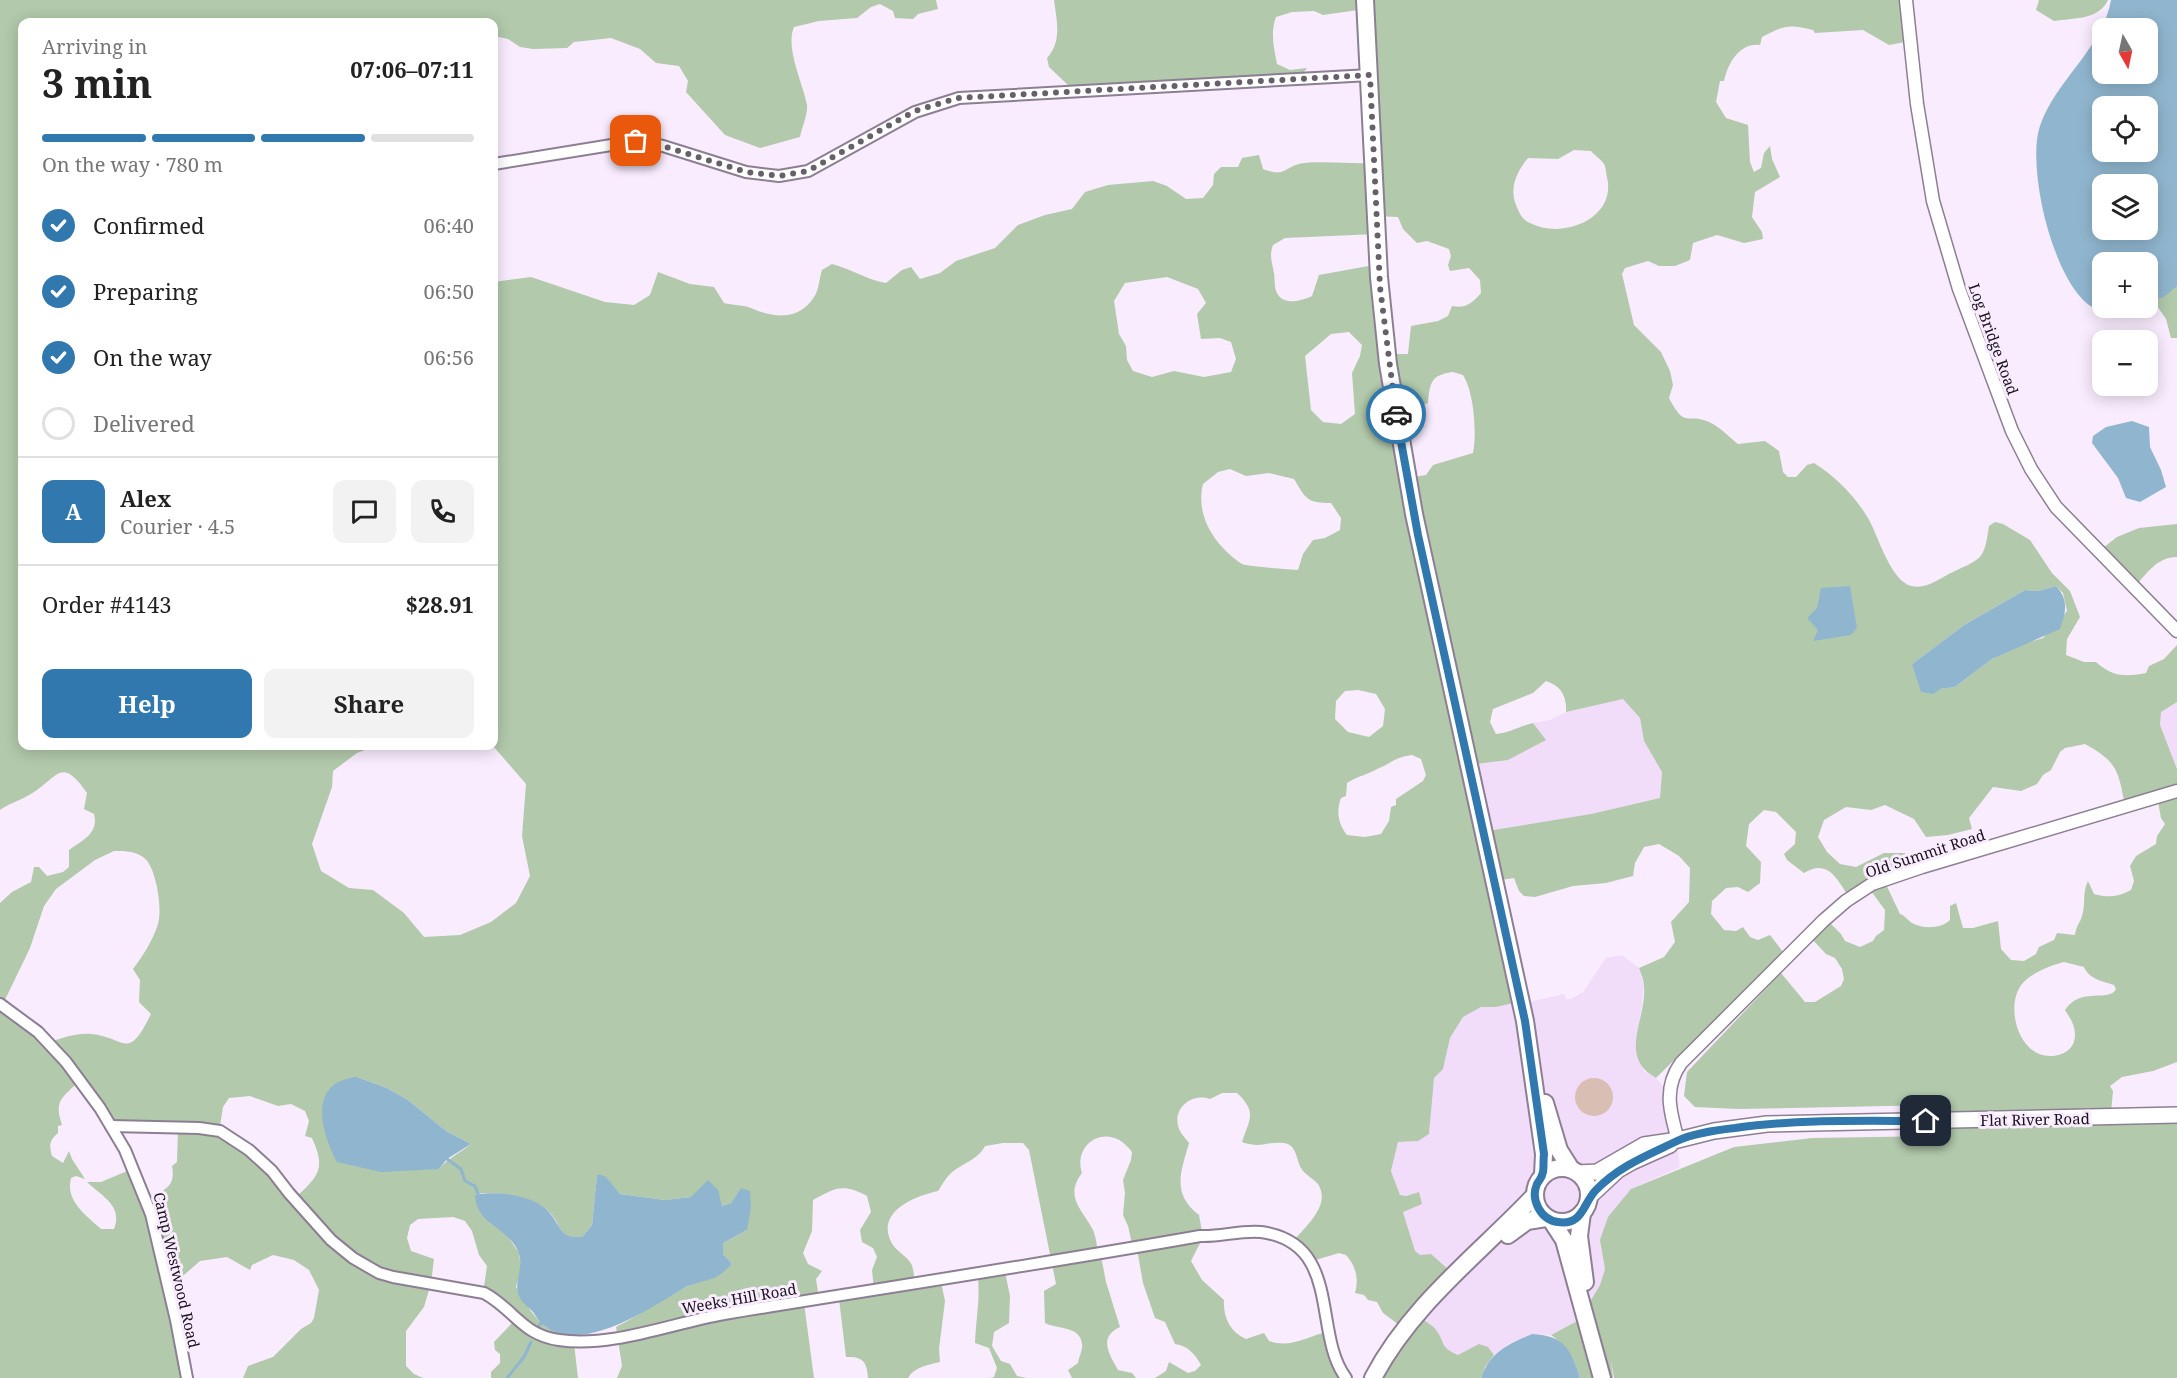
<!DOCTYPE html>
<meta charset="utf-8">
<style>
body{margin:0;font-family:"Noto Serif",serif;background:#f2f2f2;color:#222;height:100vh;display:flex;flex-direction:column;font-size:22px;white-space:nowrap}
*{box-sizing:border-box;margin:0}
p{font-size:20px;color:#767676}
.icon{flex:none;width:33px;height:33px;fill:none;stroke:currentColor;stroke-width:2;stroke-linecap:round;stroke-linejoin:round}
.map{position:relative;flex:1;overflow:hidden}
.details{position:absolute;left:18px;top:18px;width:480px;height:732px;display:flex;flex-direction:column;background:#fff;border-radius:12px;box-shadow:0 3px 15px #0003}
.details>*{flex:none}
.needle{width:39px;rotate:171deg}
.buttons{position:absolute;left:2092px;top:18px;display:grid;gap:12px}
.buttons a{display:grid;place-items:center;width:66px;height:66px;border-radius:12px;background:#fff;box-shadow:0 3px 15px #0003;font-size:30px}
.pin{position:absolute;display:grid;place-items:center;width:51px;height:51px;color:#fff;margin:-26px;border-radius:12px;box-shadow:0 3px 9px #0006}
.courier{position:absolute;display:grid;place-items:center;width:60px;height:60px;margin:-30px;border:4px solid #3078ad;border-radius:50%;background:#fff;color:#222;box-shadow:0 2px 8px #0007}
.overview em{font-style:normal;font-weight:700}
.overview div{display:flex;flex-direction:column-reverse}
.overview{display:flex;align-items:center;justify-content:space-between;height:102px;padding:0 24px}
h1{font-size:39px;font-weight:700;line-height:45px}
.bar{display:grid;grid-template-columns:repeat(4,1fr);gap:9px 6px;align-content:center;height:72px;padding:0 24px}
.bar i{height:8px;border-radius:4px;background:#e0e0e0}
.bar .on{background:#3078ad}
.bar p{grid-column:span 4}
.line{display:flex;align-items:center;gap:15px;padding:0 24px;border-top:2px solid #e0e0e0}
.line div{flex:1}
.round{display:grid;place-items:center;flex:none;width:63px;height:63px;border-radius:12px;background:#f2f2f2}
ol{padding:0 24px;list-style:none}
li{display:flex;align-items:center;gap:18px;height:66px}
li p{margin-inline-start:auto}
li .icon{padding:6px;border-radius:50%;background:#3078ad;color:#fff;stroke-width:4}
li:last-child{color:#767676}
li i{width:33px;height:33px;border:3px solid #e0e0e0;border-radius:50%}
.button{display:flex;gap:12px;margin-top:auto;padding:12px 24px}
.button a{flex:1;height:69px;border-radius:12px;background:#3078ad;color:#fff;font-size:24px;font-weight:700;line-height:69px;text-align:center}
.button a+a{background:#f2f2f2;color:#222}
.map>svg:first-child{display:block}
.built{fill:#f1ddf9}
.green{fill:#b2c9ab;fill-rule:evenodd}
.water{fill:#90b6cf;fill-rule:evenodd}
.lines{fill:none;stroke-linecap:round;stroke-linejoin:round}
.stream{stroke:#90b6cf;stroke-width:3}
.building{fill:#d8beb3}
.minor-casing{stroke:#8d7f93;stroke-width:14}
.tertiary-casing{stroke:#8d7f93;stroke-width:15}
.secondary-casing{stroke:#8d7f93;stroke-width:18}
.primary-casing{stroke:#8d7f93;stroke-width:20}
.minor{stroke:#fff;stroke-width:10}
.tertiary{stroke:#fff;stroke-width:12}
.secondary{stroke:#fff;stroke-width:15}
.primary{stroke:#fff;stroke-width:16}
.done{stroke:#675f6a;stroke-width:6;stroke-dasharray:0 10.8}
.route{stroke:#3078ad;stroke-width:8}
.labels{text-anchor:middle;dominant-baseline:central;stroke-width:6;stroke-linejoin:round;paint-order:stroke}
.street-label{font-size:15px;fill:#19131b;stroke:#f9ecfe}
</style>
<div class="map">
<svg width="2177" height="1378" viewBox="0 0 2177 1378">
<rect width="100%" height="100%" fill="#f9ecfe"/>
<g class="built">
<polygon points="1623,699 1640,718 1644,741 1662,772 1660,798 1591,814 1481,832 1468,765 1508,760 1545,739 1533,723 1550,720 1566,712"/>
<polygon points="2177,702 2177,769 2160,725 2161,712"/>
<polygon points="1622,955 1639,968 1644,986 1636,1051 1644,1071 1656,1078 1669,1093 1680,1167 1631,1189 1600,1240 1605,1269 1600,1285 1579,1320 1551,1335 1532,1334 1508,1344 1494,1355 1488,1347 1458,1355 1448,1351 1415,1315 1419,1255 1415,1251 1403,1212 1418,1192 1406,1196 1400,1195 1391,1171 1398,1142 1418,1141 1430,1129 1429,1114 1434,1078 1443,1069 1450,1038 1463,1017 1481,1007 1496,1007 1518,1002 1520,1004 1564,994 1566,999 1571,999 1583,992 1606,958"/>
</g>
<g class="green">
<path d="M0 0H936L938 9 918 14 913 19 895 18 893 11 880 4 871 7 857 18 819 21 794 27C785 48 803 83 807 105 808 114 802 127 800 137L760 148 725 135 686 92 688 81 679 66 656 63 640 49 611 38 574 42 567 48 533 49 520 47 508 39 494 36V22H22V746H376L357 753 333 771 332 787 312 844 321 871 349 888 373 890 404 913 424 937 460 935 491 922 516 903 530 876 522 836 526 784 493 746 494 282 531 277 605 302 634 305 650 295 658 272 690 284 714 287 724 303C732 305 744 305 751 308 773 318 799 321 814 297 819 290 819 279 822 270L832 264C852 269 867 280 886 283L902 270 911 267 920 279 940 273 956 261 995 248 1018 225 1045 215 1072 209 1085 192 1108 185 1153 181 1167 186 1186 199 1203 198 1213 185 1214 174 1221 167H1238L1242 158 1259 155 1263 169C1285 177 1282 169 1299 164 1310 160 1356 164 1371 163L1365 9 1323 15 1314 11 1292 12 1276 17C1270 33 1274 48 1277 64L1290 70 1307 68 1301 76 1070 87 1049 67 1047 58C1062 41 1057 22 1054 0H1906L1905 42 1889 45 1863 30 1815 33 1813 30C1789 24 1784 25 1762 37L1760 45C1739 43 1728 63 1724 81H1720L1716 102 1726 118 1748 125 1750 162 1754 172 1761 168 1764 153 1770 146 1772 159 1780 177 1755 192 1752 217 1762 232 1763 239 1744 243 1717 235 1693 243 1690 260 1675 266H1659L1648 261 1625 268 1622 274 1634 325 1661 352 1670 371 1673 385 1669 398C1686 431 1687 411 1711 423 1720 427 1730 438 1738 444L1765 441 1779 451 1783 472 1788 477H1796L1807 465 1814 463C1836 477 1854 495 1868 518 1878 535 1890 580 1911 586 1926 590 1940 578 1953 572 1983 558 1984 559 1989 526L1995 522 2003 524 2030 540 2052 573 2070 591 2080 617 2067 639 2066 655 2084 662H2096C2113 677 2124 677 2146 673L2149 666 2164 659 2177 645V702L2161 712 2160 725 2177 769V1062L2153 1071 2122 1077 2110 1086 2113 1091 2111 1112 2177 1111V1378H1614L1611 1360 1613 1378H1580C1574 1359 1568 1347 1551 1335L1579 1320 1600 1285 1605 1269 1600 1240 1608 1217 1631 1189 1734 1147 1812 1138 1940 1136 1936 1105 1738 1109 1695 1107 1684 1096 1687 1072 1781 973 1805 1002H1815L1841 986 1844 979 1842 969 1835 958 1826 954 1810 937 1827 920 1841 934 1845 941 1860 947 1873 941 1876 936 1884 930 1885 910 1868 887 1849 897C1837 879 1828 858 1804 873L1787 860 1784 854 1795 844 1796 832 1776 812 1764 810 1749 824 1746 846 1761 862 1760 883 1748 892 1738 887 1726 888 1712 901 1711 914 1724 930 1736 931 1743 927 1750 937 1758 940 1770 935 1783 952 1656 1078C1617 1056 1647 1020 1644 986 1644 980 1641 974 1639 968L1664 957 1675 942 1671 922 1689 902 1690 868 1679 856 1659 844 1644 847 1635 863 1633 876 1606 883 1573 886 1535 897 1524 896 1519 891 1514 878 1493 881 1518 1002 1496 1007H1481L1463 1017 1450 1038 1443 1069 1434 1078 1429 1134 1418 1141 1398 1142 1391 1171 1400 1195 1406 1196 1419 1192 1422 1204 1403 1212 1415 1251 1420 1255 1431 1254 1450 1271 1415 1315C1421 1319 1432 1324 1436 1330 1446 1343 1439 1347 1458 1355L1479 1344 1488 1347 1494 1355 1485 1367 1481 1378H1373L1403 1328 1383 1313 1377 1302 1368 1300 1364 1295 1355 1293C1359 1279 1356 1266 1346 1255L1339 1253 1309 1262 1292 1243C1304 1227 1332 1206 1318 1184 1313 1178 1305 1175 1301 1168 1296 1159 1297 1145 1284 1143 1267 1141 1262 1149 1242 1142 1250 1118 1257 1112 1237 1093H1222L1210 1099C1190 1092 1170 1111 1180 1131 1182 1135 1186 1139 1189 1143 1181 1172 1171 1193 1199 1215L1203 1237 1191 1261 1202 1280 1224 1300C1223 1317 1230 1332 1246 1339L1264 1333 1269 1341C1290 1349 1309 1336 1329 1331L1344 1378H1155L1166 1371 1169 1362 1188 1373 1195 1371 1201 1365C1195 1354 1188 1346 1175 1344L1165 1322 1155 1318 1143 1283 1137 1249 1133 1248 1128 1226 1123 1215 1125 1193 1123 1180 1131 1160 1132 1152C1109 1120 1072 1143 1082 1173 1064 1197 1082 1209 1093 1230 1096 1237 1097 1246 1098 1254L1101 1256 1106 1282 1120 1327C1098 1337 1109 1354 1118 1370L1132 1373 1136 1378H1072L1068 1370 1078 1363C1079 1357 1083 1349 1082 1344 1081 1326 1056 1329 1045 1323L1044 1291 1056 1284 1029 1150 1023 1143H1003L985 1146C978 1160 962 1163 950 1174 945 1179 942 1185 938 1191 914 1196 873 1213 893 1245 897 1251 905 1255 910 1262 914 1267 914 1278 915 1285L941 1282 945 1301 939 1349 940 1362C928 1365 914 1367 908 1378H868C867 1362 863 1356 846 1357L839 1299 874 1290 872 1270 877 1257 873 1248 862 1242 860 1230 871 1212 867 1196C843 1183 835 1188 813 1200L812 1231 803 1253 808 1264 822 1271 816 1279 819 1299 804 1303 814 1378H617L622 1366 616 1327C640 1315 662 1299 686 1287 706 1278 713 1280 732 1264L723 1254V1243L747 1230 741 1189 731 1203 722 1206 691 1197 665 1200 620 1194 599 1174 597 1176 592 1225 582 1237C555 1238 563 1223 547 1210 533 1198 491 1189 475 1195L490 1223 507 1235 519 1253 521 1268 516 1287C526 1303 536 1324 554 1331 560 1333 567 1333 573 1335L578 1378H491V1372L500 1363V1354L495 1350 494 1342 515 1320 483 1293 487 1266 479 1255 472 1231 465 1221 453 1217 418 1219 410 1225 407 1238 411 1251 434 1259 431 1283 424 1307 406 1331V1366L414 1374 423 1378H243L248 1366 273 1357 301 1329 311 1323 314 1318 319 1290 309 1270 294 1260 273 1255 252 1265 250 1270 227 1257 200 1261 168 1289 186 1378H0V903L12 892 31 882 34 867H39L47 876 63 872 69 867V850C83 840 99 833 94 814L84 809 87 793C60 754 58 779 29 795 19 801 10 803 0 810ZM1574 150 1591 151C1594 155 1601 159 1604 164 1606 167 1606 174 1607 177 1617 219 1562 240 1530 223 1522 220 1519 212 1516 205 1509 188 1517 171 1528 158L1558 159ZM1376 216 1398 217 1403 229 1417 243 1427 241 1449 249 1451 256 1448 265 1450 271 1469 268 1480 280 1481 293C1472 303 1466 309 1452 306L1448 316 1438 321 1411 326 1408 354H1386L1374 265 1319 275 1312 296C1302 301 1283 306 1277 293 1274 287 1275 280 1274 273 1272 262 1269 256 1273 245L1285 238 1376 234ZM1167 277 1198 289 1206 303 1197 314 1201 339 1220 338 1231 342 1236 359 1231 372 1204 377 1174 371 1152 377 1133 371 1127 360 1126 346 1119 334 1114 301 1125 283ZM1349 332 1362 345 1360 356 1352 373 1355 414 1341 424 1323 422 1311 410 1305 356 1331 334ZM1453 372 1463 375C1474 392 1477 433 1473 453L1433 465 1426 475 1408 478 1397 418 1428 403C1430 382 1431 375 1453 372ZM1230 469 1246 476 1269 473 1294 479C1306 499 1307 503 1331 503L1341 518 1340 530 1325 538 1313 540 1303 554 1298 570C1291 570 1246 566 1242 564 1215 546 1195 516 1203 484L1218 472ZM2056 586 2063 593 2067 611 2043 638 2026 643 1992 659 1955 687 1940 689 1912 664 1964 625 2025 590 2038 591ZM1546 681C1561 686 1567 696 1566 712L1623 699 1640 718 1644 741 1662 772 1660 798 1591 814 1481 832 1468 765 1508 760 1546 740 1533 723C1520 726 1509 733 1496 734L1490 722 1493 709 1533 693ZM1358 690 1376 694 1385 709 1383 726 1369 737 1348 732 1335 719 1336 701 1345 691ZM2085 744C2115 761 2118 768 2124 801L2157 796 2161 818 2165 824 2157 836 2156 844 2136 856 2130 866 2134 881 2131 890C2119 897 2107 898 2094 894L2088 881C2082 893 2086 904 2082 916 2080 923 2076 926 2075 935L2057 933 2054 940 2039 947 2036 954 2024 961 2011 960 2001 949 1998 921 1973 928H1963L1956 903 1950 906V920C1941 929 1922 929 1912 923 1907 920 1906 916 1900 914L1883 878 1905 871V853H1884L1856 867 1840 864 1827 852 1818 837 1824 820 1846 807 1871 810 1885 805 1914 819 1926 837 1948 835 1972 829 1969 818 1993 787 2021 791 2037 784 2043 775 2051 770 2060 752 2065 748ZM1412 755 1421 759 1426 775 1423 781 1396 799V805L1391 807 1389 821 1381 834 1365 837 1347 835C1338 824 1336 811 1341 798L1346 796 1347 783C1357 776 1367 775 1377 769 1392 763 1395 757 1412 755ZM114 851C144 850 151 859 157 887 159 899 161 912 158 924 153 940 143 956 133 969L140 980 139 1002 151 1014C127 1063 126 1037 91 1034 76 1033 62 1038 48 1043L1 1008 30 948 44 906 56 889 95 860ZM2064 962 2084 967C2089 979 2102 981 2114 985L2116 989C2109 1003 2081 986 2065 1010 2070 1018 2075 1025 2075 1035 2075 1055 2051 1060 2037 1053 2013 1041 2006 996 2026 980 2036 971 2052 965 2064 962ZM357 1077 387 1088 408 1100 446 1131 471 1144C460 1153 448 1158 439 1169L432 1168ZM77 1083 116 1127 178 1129 177 1162 172 1166C176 1187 164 1191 147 1197L132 1169 101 1182H87C103 1197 123 1206 114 1229H101C86 1215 65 1201 71 1178L76 1176 85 1179 72 1159 69 1151 63 1163 52 1156C49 1145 49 1141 58 1133V1126L62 1125C54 1101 61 1099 77 1083ZM250 1096 278 1106 291 1104 305 1111 309 1121 305 1136 312 1138C326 1169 319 1176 295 1198L257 1159 219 1132 223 1107 229 1098Z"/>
<path d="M2039 0H2108C2099 20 2073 18 2054 21L2036 10Z"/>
<polygon points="2177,284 2177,338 2171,338 2166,319 2153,300"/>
<path d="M2177 524V557C2157 557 2147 573 2134 588L2099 551 2117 537 2139 528Z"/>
<path d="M1005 1272 1010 1296 1009 1323 994 1332 992 1346 1001 1361 1010 1364 1017 1376 1027 1378H990L994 1377 997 1368 989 1348 975 1343C976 1319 980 1301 978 1277Z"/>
</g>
<g class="water">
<path d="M2111 0H2177V286L2164 297 2148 301V262H2103V308H2110C2104 308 2097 310 2092 307 2053 283 2026 167 2040 126 2055 81 2103 48 2111 0ZM2103 28H2148V74H2103ZM2103 106H2148V152H2103ZM2103 184H2148V230H2103Z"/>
<polygon points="2132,421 2149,427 2150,447 2161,470 2166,487 2140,502 2126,498 2118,478 2092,443 2093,436 2106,427"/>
<polygon points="1850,586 1857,628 1851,635 1813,641 1818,630 1807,618 1817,608 1821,588"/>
<path d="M2056 586C2069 600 2066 612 2060 629L1992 659 1955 687 1940 689 1933 694 1921 692 1912 664 1964 625 2025 590 2038 591Z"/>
<path d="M357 1077 387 1088 408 1100 446 1131 471 1144 447 1159 439 1169 381 1172 337 1162C321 1131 307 1082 357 1077Z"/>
<path d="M599 1174 606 1177 620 1194 665 1200 691 1197 708 1180 718 1190 722 1206 731 1203 741 1188 750 1191 751 1207 747 1230 723 1243V1254L732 1264C727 1269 721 1275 714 1278 704 1282 693 1283 684 1288 650 1308 579 1358 541 1323 538 1320 535 1315 533 1312 529 1307 523 1304 520 1298 512 1283 524 1270 519 1254 510 1227 476 1226 475 1195 494 1190 533 1195 548 1211 562 1226 558 1238 582 1237L592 1225 597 1175Z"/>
<path d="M1532 1334C1565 1336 1570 1348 1580 1378H1481C1489 1353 1508 1344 1532 1334Z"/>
</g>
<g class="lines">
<g class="stream">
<polyline points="447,1159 461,1169 465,1181 475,1186 478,1194"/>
<polyline points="539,1326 541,1323"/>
<polyline points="507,1378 524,1357 531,1342"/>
</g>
</g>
<circle class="building" cx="1594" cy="1097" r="19"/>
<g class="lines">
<g class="minor-casing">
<g id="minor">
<polyline points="494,164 636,141 663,146 746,172 779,176 808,171 915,112 959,98 1370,75"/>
<polyline points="0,1004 38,1032 66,1062 100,1108 125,1150 151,1214 176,1320 187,1378"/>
<path d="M111 1126 199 1128 220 1131 249 1150 272 1171 289 1193 331 1240 353 1258 379 1273 393 1277 484 1293C514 1309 522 1335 559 1340 611 1348 673 1323 724 1314 883 1288 1042 1264 1200 1236 1221 1237 1240 1230 1261 1232 1343 1243 1312 1333 1346 1378"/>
</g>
</g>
<g class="tertiary-casing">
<g id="tertiary">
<polyline points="1906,0 1917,104 1933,201 1959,289 2012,431 2031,469 2056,507 2177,631"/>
<path d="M1678 1140C1670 1112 1663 1088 1681 1063L1823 921 1846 901 1872 884 1922 867 2177 791"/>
</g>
</g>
<g class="secondary-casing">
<g id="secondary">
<polyline points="1578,1173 1597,1172 1644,1145 1678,1140 1714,1131 1767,1124 2177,1115"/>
<polyline points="1589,1197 1618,1170 1632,1162 1670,1145"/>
</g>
</g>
<g class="primary-casing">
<g id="primary">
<polyline points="1365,0 1379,277 1388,364 1414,514 1525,1021 1544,1154 1543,1175"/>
<polyline points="1545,1103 1559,1150 1571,1169"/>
<circle cx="1562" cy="1195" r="27"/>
<polyline points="1582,1213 1579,1236 1585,1282"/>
<polyline points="1551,1220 1564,1240 1602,1378"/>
<polyline points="1508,1235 1527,1221 1546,1218"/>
<path d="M1373 1378C1411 1305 1479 1254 1534 1196"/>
</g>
</g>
<use href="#minor" class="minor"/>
<use href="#tertiary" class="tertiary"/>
<use href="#secondary" class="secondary"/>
<use href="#primary" class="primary"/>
</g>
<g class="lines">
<polyline class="done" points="636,141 663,146 746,172 779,176 808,171 915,111 958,98 1370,75 1380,287 1396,414"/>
<path class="route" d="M1396 414 1418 535 1525 1021 1544 1154C1543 1160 1544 1167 1543 1172 1542 1178 1539 1180 1537 1184 1530 1200 1541 1220 1558 1222 1583 1226 1583 1203 1596 1190 1619 1166 1648 1155 1677 1141 1694 1133 1716 1130 1735 1128 1798 1119 1862 1121 1926 1121"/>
</g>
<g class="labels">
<g class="street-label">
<text transform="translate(1994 339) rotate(70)">Log Bridge Road</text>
<text transform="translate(1925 853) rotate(-18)">Old Summit Road</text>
<text transform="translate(2035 1119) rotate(-1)">Flat River Road</text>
<text transform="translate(177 1270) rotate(77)">Camp Westwood Road</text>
<text transform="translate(739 1298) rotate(-10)">Weeks Hill Road</text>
</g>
</g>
</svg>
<div class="buttons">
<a><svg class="needle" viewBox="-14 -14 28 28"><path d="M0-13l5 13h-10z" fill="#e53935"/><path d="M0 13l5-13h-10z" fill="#767676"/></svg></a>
<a><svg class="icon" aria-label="locate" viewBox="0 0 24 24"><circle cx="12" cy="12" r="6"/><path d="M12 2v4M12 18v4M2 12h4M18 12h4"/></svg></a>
<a><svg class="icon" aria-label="layers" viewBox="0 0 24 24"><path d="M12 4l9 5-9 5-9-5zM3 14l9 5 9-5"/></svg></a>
<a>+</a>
<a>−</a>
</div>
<div class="pin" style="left:636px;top:141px;background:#ea580c"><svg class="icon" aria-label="bag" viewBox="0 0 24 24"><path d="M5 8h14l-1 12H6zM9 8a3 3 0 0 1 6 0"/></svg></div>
<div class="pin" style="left:1926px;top:1121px;background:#1f2937"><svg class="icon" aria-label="home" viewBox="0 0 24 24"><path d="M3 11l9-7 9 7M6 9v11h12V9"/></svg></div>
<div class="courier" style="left:1396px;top:414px"><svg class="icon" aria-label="car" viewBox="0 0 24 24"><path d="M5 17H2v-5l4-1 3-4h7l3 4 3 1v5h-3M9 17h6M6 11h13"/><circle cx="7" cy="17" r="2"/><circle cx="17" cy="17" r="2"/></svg></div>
<section class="details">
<div class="overview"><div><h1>3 min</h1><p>Arriving in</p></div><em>07:06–07:11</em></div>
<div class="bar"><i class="on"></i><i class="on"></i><i class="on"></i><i></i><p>On the way · 780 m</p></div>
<ol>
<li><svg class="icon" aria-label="check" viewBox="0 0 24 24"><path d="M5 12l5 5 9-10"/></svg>Confirmed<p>06:40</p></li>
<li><svg class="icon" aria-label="check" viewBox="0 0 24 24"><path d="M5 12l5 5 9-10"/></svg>Preparing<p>06:50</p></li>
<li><svg class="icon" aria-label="check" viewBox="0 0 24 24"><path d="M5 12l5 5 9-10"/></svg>On the way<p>06:56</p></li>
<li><i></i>Delivered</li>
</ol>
<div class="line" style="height:108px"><b class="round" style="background:#3078ad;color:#fff">A</b><div><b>Alex</b><p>Courier · 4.5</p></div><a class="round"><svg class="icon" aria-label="chat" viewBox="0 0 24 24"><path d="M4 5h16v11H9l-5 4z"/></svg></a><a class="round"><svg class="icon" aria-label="phone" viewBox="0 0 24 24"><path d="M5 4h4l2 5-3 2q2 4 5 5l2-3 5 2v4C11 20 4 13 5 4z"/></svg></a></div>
<div class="line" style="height:78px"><div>Order #4143</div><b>$28.91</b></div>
<div class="button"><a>Help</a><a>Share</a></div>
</section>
</div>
